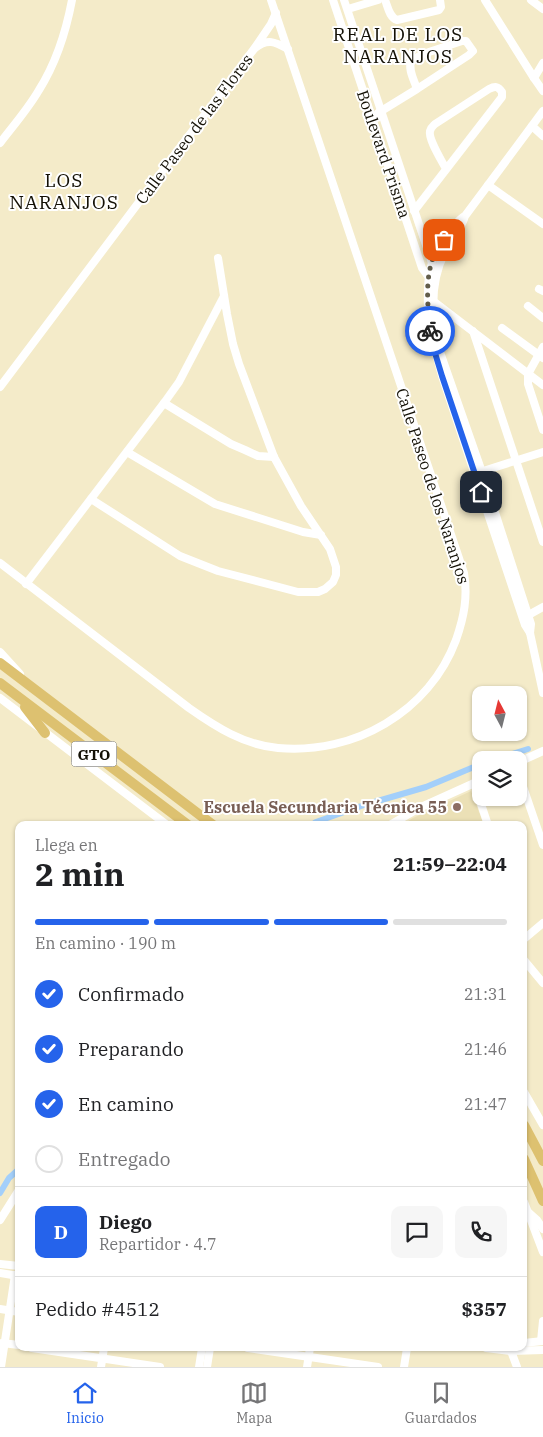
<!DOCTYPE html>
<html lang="es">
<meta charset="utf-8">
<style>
body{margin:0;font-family:"IBM Plex Serif",serif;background:#f6f6f6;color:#202124;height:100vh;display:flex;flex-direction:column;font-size:19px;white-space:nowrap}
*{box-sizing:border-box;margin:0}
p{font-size:16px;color:#757577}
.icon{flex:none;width:28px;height:28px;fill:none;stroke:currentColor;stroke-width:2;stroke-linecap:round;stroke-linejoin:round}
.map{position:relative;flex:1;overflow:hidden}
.drawer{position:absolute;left:15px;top:821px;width:512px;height:530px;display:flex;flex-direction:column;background:#fff;border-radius:10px;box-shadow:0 1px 4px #0004}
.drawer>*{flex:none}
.needle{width:32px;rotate:353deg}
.buttons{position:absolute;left:472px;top:686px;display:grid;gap:10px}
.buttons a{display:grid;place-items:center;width:55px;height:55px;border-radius:10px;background:#fff;box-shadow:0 1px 4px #0004;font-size:25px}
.pin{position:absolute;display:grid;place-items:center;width:42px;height:42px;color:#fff;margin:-21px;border-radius:10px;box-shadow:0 2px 8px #0006}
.courier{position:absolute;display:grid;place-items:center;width:50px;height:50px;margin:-25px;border:4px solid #2563eb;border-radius:50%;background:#fff;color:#222;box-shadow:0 1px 6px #0007}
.overview em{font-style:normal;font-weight:700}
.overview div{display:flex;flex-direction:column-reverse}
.overview{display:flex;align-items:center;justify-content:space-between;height:85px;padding:0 20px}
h1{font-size:32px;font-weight:700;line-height:38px}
.bar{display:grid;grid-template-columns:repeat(4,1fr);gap:8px 5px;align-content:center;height:60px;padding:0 20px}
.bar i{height:6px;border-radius:4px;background:#e0e0e0}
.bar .selected{background:#2563eb}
.bar p{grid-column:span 4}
.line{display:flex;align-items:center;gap:12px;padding:0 20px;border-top:1px solid #e0e0e0}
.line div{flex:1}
.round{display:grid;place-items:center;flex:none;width:52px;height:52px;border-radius:10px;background:#f6f6f6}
ol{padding:0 20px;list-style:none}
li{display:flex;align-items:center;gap:15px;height:55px}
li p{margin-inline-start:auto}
li .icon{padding:5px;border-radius:50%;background:#2563eb;color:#fff;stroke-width:4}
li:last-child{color:#757577}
li i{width:28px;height:28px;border:2px solid #e0e0e0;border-radius:50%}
.dock{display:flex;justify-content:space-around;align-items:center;height:70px;border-top:1px solid #e0e0e0;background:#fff;font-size:14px;color:#757577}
.dock a{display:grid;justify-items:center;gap:2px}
.dock .selected{color:#2563eb}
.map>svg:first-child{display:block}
.built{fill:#ebe0b6}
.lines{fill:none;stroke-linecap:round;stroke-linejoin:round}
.canal{stroke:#a3cffa;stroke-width:6}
.minor{stroke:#fff;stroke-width:8}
.major{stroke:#ddc170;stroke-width:10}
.done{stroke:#625d4a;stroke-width:5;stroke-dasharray:0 9}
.route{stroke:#2563eb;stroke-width:6}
.education-dot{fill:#8d6e63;stroke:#fff;stroke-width:2}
.labels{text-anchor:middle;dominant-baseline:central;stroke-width:4;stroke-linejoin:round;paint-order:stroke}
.shield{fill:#fff;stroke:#5a5850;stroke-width:1}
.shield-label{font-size:15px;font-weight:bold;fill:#131005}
.street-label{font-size:16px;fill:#131005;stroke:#fff}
.education-label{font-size:16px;font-weight:bold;fill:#785e54;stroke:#fff;text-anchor:end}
.quarter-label{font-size:19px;letter-spacing:1px;fill:#131005;stroke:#fff}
</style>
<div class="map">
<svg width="543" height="1367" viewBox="0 0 543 1367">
<rect width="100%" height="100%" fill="#f4ebc9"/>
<polygon class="built" points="471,791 484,825 402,825 413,818"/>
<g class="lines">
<g class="canal">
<polyline points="493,760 528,749"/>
<polyline points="312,825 316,822 364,805 426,787 481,764"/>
<polyline points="0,1193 9,1178 19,1169"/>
</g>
<g class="minor">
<polyline points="333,0 422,268 430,279"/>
<polyline points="344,0 432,263"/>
<path d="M385 0C388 7 389 17 397 20L439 10 441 7 440 0"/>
<polyline points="485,0 534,78 543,91"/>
<polyline points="531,0 543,9"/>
<polyline points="348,9 378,0"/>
<path d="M255 48C268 38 275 42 288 49"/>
<polyline points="534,78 543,63"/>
<path d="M543 111 465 216C462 228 452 238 446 250 429 282 431 318 440 352L482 472 531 624 530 633 543 693"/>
<path d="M378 113 417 89 469 55 473 51 466 41H462L423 54 411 61C408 70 414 80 417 89"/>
<polyline points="532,126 543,136"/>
<path d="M0 143C13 126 28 109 39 90 56 63 66 32 72 0"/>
<polyline points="488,185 543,224"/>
<path d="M414 211 502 97V92C498 86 495 86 489 89L435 124C433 126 431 127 430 131 428 139 442 161 446 169"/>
<polyline points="425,237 433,240 443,240"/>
<polyline points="539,289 543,291"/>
<polyline points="433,301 543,385"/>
<polyline points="528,306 543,318"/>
<path d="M428 310C427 275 428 260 450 232 454 226 457 221 463 217"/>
<polyline points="502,328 543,358"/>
<polyline points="473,331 543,542"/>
<polyline points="433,343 442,376 525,625 530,633"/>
<polyline points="528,374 528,384 543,430"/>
<polyline points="528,374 543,347"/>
<polyline points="0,387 254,49 271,24 276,13"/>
<polyline points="164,403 231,444 245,450 258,456 274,457"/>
<polyline points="127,452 215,504 303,532 321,535"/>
<polyline points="477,473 543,452"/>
<polyline points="91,499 180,556 218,571 298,592 318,592 325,589 333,582 336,575 336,567 330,549 301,506 274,457 239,364 233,344 227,314 218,258"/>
<path d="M0 563 189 708C216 727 244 745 278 748 354 755 429 712 456 640 464 617 468 597 464 573L271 0"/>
<polyline points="26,584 164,403 179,382 224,296"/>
<polyline points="525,617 543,607"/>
<polyline points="0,652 20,674"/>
<polyline points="0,698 167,825"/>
<polyline points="519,762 543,751"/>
<polyline points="519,775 543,845"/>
<polyline points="474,783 488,825"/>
<polyline points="390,825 419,808 481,780"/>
<polyline points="524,939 543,923"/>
<polyline points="524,960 543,983"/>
<polyline points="524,1092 543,1125"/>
<polyline points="524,1202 543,1252"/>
<polyline points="528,1212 537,1220 543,1229"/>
<polyline points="0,1220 19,1190"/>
<polyline points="0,1264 19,1266"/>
<polyline points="0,1273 18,1276"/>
<polyline points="0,1309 19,1312"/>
<polyline points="541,1341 543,1321"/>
<polyline points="2,1343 19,1345"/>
<polyline points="524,1343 543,1341"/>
<polyline points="32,1348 160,1367"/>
<polyline points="248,1348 378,1367"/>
<polyline points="486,1348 511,1351 543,1350"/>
<polyline points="511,1351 517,1367"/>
<polyline points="1,1367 15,1275"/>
<polyline points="101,1367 104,1348"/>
<polyline points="199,1367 202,1348"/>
<polyline points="207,1367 210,1348"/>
<polyline points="307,1367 310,1348"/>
<polyline points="404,1367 407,1348"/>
</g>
<g class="major">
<polyline points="0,663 213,825"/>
<polyline points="0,683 188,825"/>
<polyline points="25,707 45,733"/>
<polyline points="524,1125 543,1161"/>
<polyline points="524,1159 543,1201"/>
</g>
</g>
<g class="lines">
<path class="done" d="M430 331C428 308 425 283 432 261 434 253 439 247 444 240"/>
<polyline class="route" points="430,331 435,353 442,376 481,492"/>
</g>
<circle class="education-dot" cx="457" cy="807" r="5"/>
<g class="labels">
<rect class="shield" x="71.5" y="741.5" width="45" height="25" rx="4"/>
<g class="shield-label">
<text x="94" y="754">GTO</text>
</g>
<g class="street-label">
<text transform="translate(194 129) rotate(-53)">Calle Paseo de las Flores</text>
<text transform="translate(384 154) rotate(71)">Boulevard Prisma</text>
<text transform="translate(433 486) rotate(72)">Calle Paseo de los Naranjos</text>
</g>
<g class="education-label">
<text x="447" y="807">Escuela Secundaria Técnica 55</text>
</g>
<g class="quarter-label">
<text x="398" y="34">REAL DE LOS<tspan x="398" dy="22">NARANJOS</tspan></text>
<text x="64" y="180">LOS<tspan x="64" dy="22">NARANJOS</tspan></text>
</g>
</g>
</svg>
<div class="buttons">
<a><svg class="needle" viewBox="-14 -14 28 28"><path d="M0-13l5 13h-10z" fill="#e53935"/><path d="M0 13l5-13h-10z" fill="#757577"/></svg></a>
<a><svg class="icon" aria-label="layers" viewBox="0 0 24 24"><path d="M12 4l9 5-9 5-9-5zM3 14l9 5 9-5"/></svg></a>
</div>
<div class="pin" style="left:444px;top:240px;background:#ea580c"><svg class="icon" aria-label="bag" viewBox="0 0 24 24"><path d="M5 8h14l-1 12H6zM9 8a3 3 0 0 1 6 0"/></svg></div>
<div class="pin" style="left:481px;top:492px;background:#1f2937"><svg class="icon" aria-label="home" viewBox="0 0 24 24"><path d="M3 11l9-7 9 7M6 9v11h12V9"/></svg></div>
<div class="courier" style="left:430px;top:331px"><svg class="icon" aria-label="bike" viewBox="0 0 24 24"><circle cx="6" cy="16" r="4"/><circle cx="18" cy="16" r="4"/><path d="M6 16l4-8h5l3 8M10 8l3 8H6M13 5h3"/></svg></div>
<section class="drawer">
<div class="overview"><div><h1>2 min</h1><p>Llega en</p></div><em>21:59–22:04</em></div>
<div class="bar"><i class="selected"></i><i class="selected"></i><i class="selected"></i><i></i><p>En camino · 190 m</p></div>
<ol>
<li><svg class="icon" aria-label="check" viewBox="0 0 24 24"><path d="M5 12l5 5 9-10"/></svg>Confirmado<p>21:31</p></li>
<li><svg class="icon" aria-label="check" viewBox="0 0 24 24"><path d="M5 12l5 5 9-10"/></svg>Preparando<p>21:46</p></li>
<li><svg class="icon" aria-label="check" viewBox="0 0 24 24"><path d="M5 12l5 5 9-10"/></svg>En camino<p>21:47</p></li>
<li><i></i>Entregado</li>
</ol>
<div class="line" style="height:90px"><b class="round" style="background:#2563eb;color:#fff">D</b><div><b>Diego</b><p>Repartidor · 4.7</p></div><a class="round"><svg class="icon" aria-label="chat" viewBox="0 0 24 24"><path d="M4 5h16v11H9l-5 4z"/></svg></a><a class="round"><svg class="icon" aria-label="phone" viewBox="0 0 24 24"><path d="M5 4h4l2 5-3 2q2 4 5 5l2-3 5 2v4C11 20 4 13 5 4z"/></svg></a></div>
<div class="line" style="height:65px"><div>Pedido #4512</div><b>$357</b></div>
</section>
</div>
<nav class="dock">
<a class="selected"><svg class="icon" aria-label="home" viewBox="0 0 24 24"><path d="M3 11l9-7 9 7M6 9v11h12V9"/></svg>Inicio</a>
<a><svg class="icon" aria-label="map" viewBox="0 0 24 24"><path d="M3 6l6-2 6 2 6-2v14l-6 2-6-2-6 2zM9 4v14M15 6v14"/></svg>Mapa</a>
<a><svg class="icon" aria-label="saved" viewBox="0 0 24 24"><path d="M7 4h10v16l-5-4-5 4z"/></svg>Guardados</a>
</nav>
